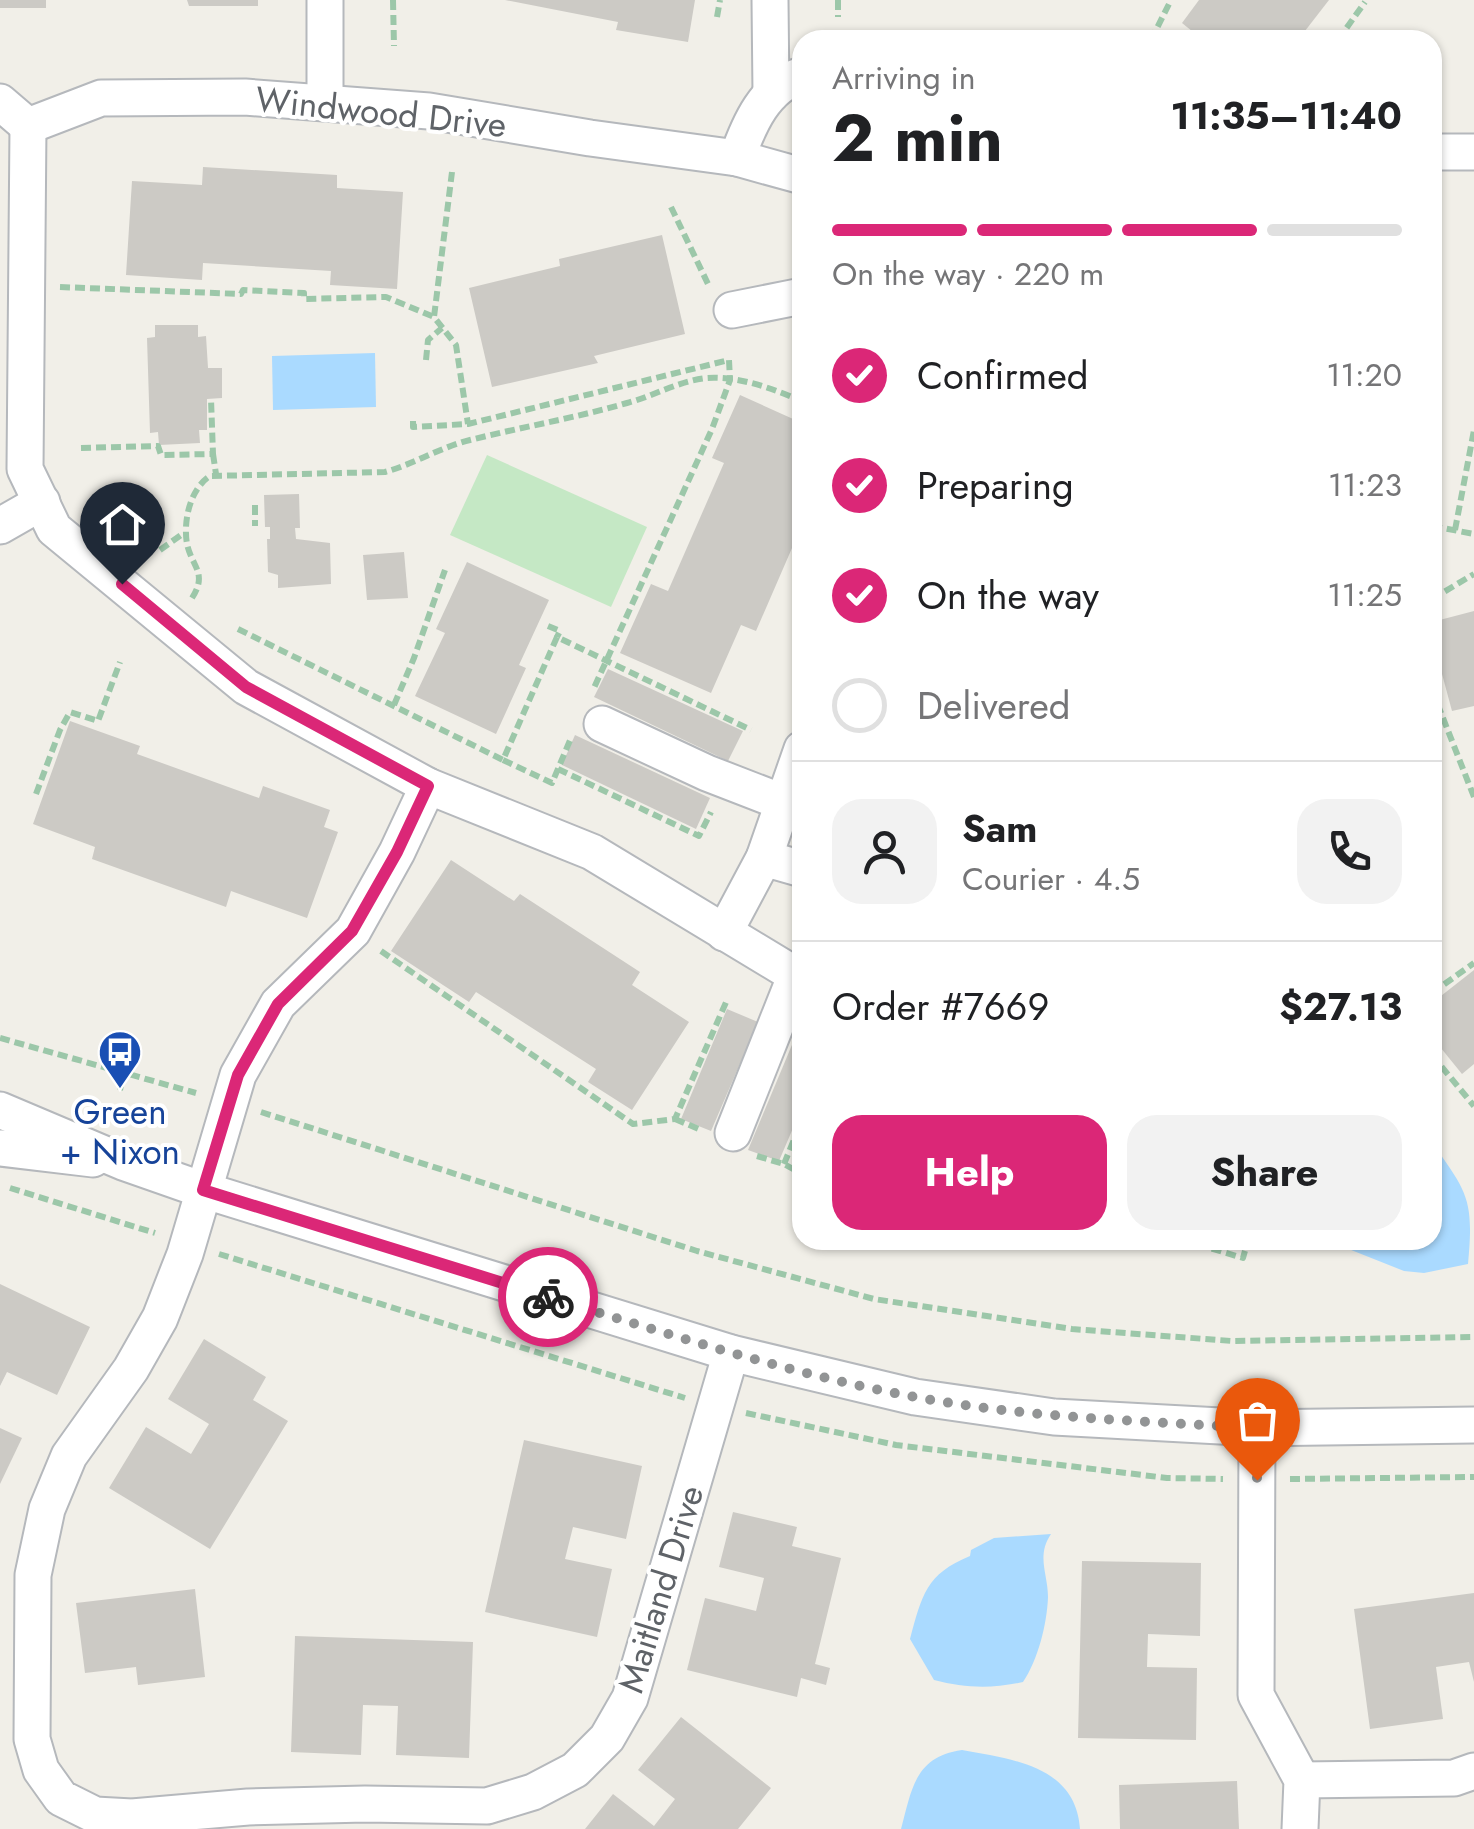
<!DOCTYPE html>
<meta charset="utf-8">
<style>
body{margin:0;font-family:Jost,sans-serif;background:#f2f2f2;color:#202124;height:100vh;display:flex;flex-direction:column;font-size:38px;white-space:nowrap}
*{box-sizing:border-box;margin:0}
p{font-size:32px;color:#757577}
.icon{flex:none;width:55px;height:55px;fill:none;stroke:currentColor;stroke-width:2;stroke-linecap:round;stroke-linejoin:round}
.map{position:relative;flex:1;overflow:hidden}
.sheet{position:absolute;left:792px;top:30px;width:650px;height:1220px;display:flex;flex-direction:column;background:#fff;border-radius:30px;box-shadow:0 2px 8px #0004}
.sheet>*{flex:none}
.pin{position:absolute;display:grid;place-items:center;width:85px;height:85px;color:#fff;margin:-102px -42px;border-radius:50% 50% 50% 0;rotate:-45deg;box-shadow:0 0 10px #0007}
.pin .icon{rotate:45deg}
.courier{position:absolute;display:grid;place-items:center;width:100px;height:100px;margin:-50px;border:8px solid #db2777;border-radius:50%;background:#fff;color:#222;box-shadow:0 2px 12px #0007}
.headline em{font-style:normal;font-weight:700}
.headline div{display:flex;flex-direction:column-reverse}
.headline{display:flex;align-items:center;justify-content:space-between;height:170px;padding:0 40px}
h1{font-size:65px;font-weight:700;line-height:75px}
.bar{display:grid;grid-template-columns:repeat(4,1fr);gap:15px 10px;align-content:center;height:120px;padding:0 40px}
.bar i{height:12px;border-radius:8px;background:#e0e0e0}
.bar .current{background:#db2777}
.bar p{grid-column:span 4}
.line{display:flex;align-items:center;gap:25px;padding:0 40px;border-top:2px solid #e0e0e0}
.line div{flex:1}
.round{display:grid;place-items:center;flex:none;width:105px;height:105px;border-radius:30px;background:#f2f2f2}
ol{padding:0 40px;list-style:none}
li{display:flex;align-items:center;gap:30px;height:110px}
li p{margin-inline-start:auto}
li .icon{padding:10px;border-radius:50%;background:#db2777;color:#fff;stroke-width:4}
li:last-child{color:#757577}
li i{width:55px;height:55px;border:5px solid #e0e0e0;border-radius:50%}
.button{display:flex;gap:20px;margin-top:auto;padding:20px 40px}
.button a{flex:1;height:115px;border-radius:30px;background:#db2777;color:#fff;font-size:40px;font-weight:700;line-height:115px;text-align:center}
.button a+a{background:#f2f2f2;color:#202124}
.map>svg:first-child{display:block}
.green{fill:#c5e8c5}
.water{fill:#aadaff}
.building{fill:#cccac5}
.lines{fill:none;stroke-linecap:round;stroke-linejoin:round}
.minor-casing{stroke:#b5b8bc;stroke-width:39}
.path{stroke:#9cc7a9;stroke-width:6;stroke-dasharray:10 5;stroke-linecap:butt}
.minor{stroke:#fff;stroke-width:35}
.done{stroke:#929495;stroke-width:10;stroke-dasharray:0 18}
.route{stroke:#db2777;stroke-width:12}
.labels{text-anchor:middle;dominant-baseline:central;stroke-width:8;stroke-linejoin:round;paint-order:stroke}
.street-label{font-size:35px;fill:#5f6368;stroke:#fff}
.transit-label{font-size:35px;fill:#164399;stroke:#fff}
</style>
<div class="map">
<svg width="1474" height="1829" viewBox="0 0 1474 1829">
<rect width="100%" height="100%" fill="#f1efe8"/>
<polygon class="green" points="487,455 647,527 611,607 450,535"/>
<g class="water">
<polygon points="375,353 376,407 273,410 272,356"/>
<path d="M1433 1144C1468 1193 1474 1200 1468 1264L1424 1273 1404 1271 1336 1244 1335 1240H1432Z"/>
<path d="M1051 1534C1036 1556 1048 1574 1048 1597 1047 1624 1038 1660 1023 1682 991 1689 965 1688 934 1680L910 1639C922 1595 926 1574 970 1556L971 1550 994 1538Z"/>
<path d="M962 1750C1012 1759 1076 1766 1080 1829H901C912 1788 915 1757 962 1750Z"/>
</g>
<g class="building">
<rect x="0" y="0" width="46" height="8"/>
<polygon points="187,0 258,0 258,6 189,6"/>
<polygon points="505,0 695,0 688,42 616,30 618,22"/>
<polygon points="1199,0 1329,0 1298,40 1203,40 1182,23"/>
<polygon points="203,167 337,175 337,188 403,192 397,289 330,285 331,271 203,263 202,280 126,275 132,181 202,185"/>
<polygon points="662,235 685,334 594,356 598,363 492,387 469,288 560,266 559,259"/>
<polygon points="155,325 198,325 198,337 206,336 208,368 222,368 222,398 207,399 207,430 199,430 200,443 159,445 158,432 150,433 147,338 155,337"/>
<polygon points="740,395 802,423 802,481 799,489 802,491 802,525 756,631 741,625 711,693 620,653 651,584 668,591 724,463 712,458"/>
<polygon points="299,494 300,528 295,528 296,539 330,543 331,584 278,588 278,575 268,572 267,539 270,539 270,527 265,527 264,495"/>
<polygon points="404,552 408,598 367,600 363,555"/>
<polygon points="467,562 549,600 519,665 526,668 496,734 415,696 445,633 436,629"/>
<polygon points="1474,611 1474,706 1452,711 1432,637 1432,622"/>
<polygon points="608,669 743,731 728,761 594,697"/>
<polygon points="70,721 140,746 137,754 259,798 263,786 330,810 324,827 338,832 307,918 231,891 226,907 92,859 95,847 33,824"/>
<polygon points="575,735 710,798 696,829 562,765"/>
<polygon points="451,860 514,901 520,894 640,972 632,985 689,1022 632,1110 588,1082 596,1069 476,992 469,1002 391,951"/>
<polygon points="1474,970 1474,1064 1462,1074 1432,1037 1432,1003"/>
<polygon points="727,1009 758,1022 711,1131 681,1119"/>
<polygon points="794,1040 802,1043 802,1107 779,1161 748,1150"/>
<polygon points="0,1284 90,1327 57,1395 7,1372 0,1386"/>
<polygon points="204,1339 266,1377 253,1400 288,1421 210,1549 109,1488 146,1427 191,1454 209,1424 168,1399"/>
<polygon points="0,1428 22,1438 0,1484"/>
<polygon points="524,1440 642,1466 626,1539 573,1527 565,1559 612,1569 597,1637 485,1612"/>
<polygon points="733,1512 797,1527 792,1546 841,1558 815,1664 830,1668 826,1685 801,1678 797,1697 687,1670 705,1598 756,1611 764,1578 719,1567"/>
<polygon points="1082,1561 1201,1563 1200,1636 1148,1634 1147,1667 1197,1668 1196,1740 1078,1738"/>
<polygon points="195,1589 205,1677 138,1685 136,1667 85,1673 76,1603"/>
<polygon points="1474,1593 1474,1682 1469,1662 1436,1667 1443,1719 1370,1729 1354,1609"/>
<polygon points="295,1636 473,1642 469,1758 396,1755 398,1706 363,1705 361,1755 291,1752"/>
<polygon points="681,1717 771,1788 738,1829 585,1829 613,1794 654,1826 675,1799 638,1770"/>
<polygon points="1237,1781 1239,1829 1120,1829 1119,1785"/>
</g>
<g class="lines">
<g class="minor-casing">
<g id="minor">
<polyline points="770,0 771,94"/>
<polyline points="0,102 28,126 101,98 245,97 429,111 590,138 737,158 802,176"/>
<polyline points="325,103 325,0"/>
<polyline points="28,126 25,469 54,529 246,687 428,786 592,852 802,979"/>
<polyline points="1432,152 1474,152"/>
<path d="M737 158C749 124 765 86 802 75"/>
<polyline points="732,310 802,296"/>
<polyline points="0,526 42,502"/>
<polyline points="602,724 707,773 782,802"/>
<polyline points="428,786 397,852 353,931 278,1004 238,1075 185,1254 160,1318 131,1369 69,1456 47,1509 33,1575 32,1739 41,1770 61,1798 95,1815 132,1817 248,1807 365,1804 487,1806 533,1792 575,1770 607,1738 630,1698 731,1353"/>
<polyline points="764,858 802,869"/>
<polyline points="724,933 764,858 802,749"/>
<polyline points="0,1110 123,1162 203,1190 731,1353 915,1397 1054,1417 1257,1428 1474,1425"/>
<polyline points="733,1133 795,977"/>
<polyline points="0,1148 93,1159"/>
<polyline points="1257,1428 1256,1695 1302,1780 1300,1829"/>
<polyline points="1302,1780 1454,1778 1474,1771"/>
</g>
</g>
<g class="path">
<polyline points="393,0 394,46"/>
<polyline points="838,0 838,17"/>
<polyline points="717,17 720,0"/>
<polyline points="1151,40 1171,0"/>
<polyline points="1338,40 1365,2"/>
<polyline points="452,172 434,317 456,345 468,424"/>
<polyline points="671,207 709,286"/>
<polyline points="60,287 241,294 243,290 304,293 304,299 386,297 434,317"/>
<polyline points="426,360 428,340 442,328"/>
<polyline points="413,421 413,427 468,424 729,360 730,380 712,429 593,690"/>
<polyline points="81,448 158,446 161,455 213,454 211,399"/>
<polyline points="213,454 216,474"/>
<polyline points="255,505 255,526"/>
<polyline points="1432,526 1474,534"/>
<polyline points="1455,530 1474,430"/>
<polyline points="160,550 181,535"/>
<path d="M192 598C208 573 192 567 187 544 183 521 190 489 210 476L385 472C414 464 441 447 470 440 522 427 575 418 627 403 654 396 678 381 707 378 740 376 773 389 802 401"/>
<polyline points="1432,599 1474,574"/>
<polyline points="548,626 560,631 557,637"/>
<polyline points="238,629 503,760 557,637 751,730"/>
<polyline points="1432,690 1474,797"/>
<polyline points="394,705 414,658 445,570"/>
<polyline points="503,760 552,783 571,738"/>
<polyline points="558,769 699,836 711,812"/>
<polyline points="36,794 60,730 70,712 98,721 120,662"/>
<polyline points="381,951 633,1124 675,1119 727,1000"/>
<polyline points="1432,993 1474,963"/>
<polyline points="0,1038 196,1093"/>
<polyline points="1432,1055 1474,1106"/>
<polyline points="120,1090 124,1072"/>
<polyline points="261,1112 697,1251 874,1299 1072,1329 1232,1341 1474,1337"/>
<polyline points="675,1119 701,1130"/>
<polyline points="757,1156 784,1164 802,1174"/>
<polyline points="784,1164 802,1120"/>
<polyline points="10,1188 155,1233"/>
<polyline points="1183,1240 1243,1258 1248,1240"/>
<polyline points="219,1254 685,1398"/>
<polyline points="746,1413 896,1445 1167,1478 1223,1479"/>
<polyline points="1290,1479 1474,1477"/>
</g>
<use href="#minor" class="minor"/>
</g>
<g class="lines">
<path class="done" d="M548 1297C669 1334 790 1374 915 1397 1028 1418 1143 1421 1257 1428V1480"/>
<polyline class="route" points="122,584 246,687 428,786 397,852 352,931 278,1004 238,1075 203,1190 548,1297"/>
</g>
<defs>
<g id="bus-pin" transform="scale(2.25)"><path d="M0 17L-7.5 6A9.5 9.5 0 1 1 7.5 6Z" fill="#1a4fb4" stroke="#fff"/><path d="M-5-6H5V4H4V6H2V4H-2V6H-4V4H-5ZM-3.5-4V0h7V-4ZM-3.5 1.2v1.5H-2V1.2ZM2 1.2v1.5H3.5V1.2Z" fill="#fff"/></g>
</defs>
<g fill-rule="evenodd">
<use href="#bus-pin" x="120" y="1052"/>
</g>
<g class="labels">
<g class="street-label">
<text transform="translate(381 112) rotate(6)">Windwood Drive</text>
<text transform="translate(661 1589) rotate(-73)">Maitland Drive</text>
</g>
<g class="transit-label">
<text x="120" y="1112">Green<tspan x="120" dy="40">+ Nixon</tspan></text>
</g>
</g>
</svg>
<div class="pin" style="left:1257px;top:1480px;background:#ea580c"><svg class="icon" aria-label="bag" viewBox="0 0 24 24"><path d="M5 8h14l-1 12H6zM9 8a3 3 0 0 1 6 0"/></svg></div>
<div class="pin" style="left:122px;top:584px;background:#1f2937"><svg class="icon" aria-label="home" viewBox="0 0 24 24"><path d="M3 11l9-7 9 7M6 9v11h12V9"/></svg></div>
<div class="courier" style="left:548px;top:1297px"><svg class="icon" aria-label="bike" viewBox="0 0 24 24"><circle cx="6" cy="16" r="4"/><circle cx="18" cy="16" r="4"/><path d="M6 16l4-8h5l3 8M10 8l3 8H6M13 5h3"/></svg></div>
<section class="sheet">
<div class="headline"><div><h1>2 min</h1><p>Arriving in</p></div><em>11:35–11:40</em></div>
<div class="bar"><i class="current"></i><i class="current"></i><i class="current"></i><i></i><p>On the way · 220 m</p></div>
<ol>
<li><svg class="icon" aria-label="check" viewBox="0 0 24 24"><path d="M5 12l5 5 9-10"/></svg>Confirmed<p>11:20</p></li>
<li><svg class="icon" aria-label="check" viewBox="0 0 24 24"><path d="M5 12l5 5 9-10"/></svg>Preparing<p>11:23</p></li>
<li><svg class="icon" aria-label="check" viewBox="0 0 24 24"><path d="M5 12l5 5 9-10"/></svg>On the way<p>11:25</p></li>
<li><i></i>Delivered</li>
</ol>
<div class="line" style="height:180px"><a class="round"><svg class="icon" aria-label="person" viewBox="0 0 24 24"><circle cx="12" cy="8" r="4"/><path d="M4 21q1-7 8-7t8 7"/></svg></a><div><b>Sam</b><p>Courier · 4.5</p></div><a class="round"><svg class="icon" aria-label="phone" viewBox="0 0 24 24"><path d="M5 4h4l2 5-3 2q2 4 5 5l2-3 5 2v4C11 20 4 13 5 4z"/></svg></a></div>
<div class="line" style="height:130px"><div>Order #7669</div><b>$27.13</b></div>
<div class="button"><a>Help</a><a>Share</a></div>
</section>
</div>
